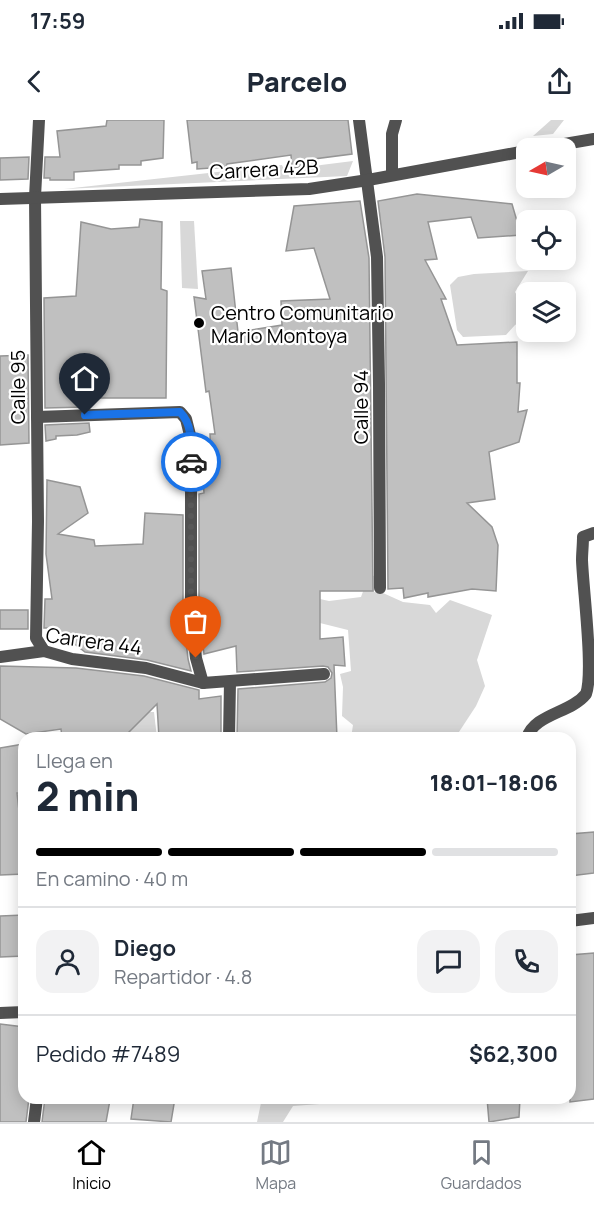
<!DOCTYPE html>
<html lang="es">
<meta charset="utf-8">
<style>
body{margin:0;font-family:Manrope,sans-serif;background:#f2f2f3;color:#1f2937;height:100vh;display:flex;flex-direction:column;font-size:22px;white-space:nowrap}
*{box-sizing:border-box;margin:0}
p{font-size:20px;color:#747a83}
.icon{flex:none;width:33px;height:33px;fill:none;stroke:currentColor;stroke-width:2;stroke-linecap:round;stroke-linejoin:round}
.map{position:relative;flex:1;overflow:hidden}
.sheet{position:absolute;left:18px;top:612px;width:558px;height:372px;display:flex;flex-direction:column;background:#fff;border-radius:18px;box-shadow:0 3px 15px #0003}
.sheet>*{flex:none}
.needle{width:39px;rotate:261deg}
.buttons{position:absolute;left:516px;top:18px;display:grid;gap:12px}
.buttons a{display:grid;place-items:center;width:60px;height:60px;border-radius:12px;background:#fff;box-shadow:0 3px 15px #0003;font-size:30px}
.pin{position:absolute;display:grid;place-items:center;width:51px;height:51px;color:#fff;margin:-62px -26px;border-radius:50% 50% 50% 0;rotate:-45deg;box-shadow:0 0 6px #0007}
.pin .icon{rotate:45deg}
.courier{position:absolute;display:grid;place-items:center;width:60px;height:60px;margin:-30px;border:4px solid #1a73e8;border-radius:50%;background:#fff;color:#222;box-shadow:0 2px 8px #0007}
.head em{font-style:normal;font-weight:800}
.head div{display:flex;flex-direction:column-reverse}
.head{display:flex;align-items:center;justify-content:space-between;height:102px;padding:0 18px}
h1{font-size:39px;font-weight:800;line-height:45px}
.bar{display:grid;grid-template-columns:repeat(4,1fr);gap:9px 6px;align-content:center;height:72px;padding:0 18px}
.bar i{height:8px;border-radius:4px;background:#e0e1e3}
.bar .on{background:#000}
.bar p{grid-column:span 4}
.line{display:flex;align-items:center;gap:15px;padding:0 18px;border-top:2px solid #e0e1e3}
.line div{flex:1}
.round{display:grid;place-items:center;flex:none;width:63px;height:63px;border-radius:18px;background:#f2f2f3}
.status{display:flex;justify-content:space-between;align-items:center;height:42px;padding:0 30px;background:#fff;direction:ltr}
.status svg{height:16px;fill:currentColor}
header{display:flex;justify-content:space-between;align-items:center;height:78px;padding:0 18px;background:#fff;font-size:27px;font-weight:800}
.tabs{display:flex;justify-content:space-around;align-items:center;height:84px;border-top:2px solid #e0e1e3;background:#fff;font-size:16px;color:#747a83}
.tabs a{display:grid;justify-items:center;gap:3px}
.tabs .on{color:#000}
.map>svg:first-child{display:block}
.green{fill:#d8d8d8}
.building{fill:#c0c0c0;stroke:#959595;stroke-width:1.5}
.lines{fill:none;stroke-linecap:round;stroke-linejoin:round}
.minor{stroke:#515151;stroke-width:12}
.done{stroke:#595959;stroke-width:6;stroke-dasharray:0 10.8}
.route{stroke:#1a73e8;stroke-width:8}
.poi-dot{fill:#000;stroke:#fff;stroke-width:2}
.labels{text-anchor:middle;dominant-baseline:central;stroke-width:4.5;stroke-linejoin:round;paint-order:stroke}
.street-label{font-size:20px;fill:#000;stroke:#fff}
.poi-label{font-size:20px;fill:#000;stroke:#fff;text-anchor:start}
</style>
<div class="status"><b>17:59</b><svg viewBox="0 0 49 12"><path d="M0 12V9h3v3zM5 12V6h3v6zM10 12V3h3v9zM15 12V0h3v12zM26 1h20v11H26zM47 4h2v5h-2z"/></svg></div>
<header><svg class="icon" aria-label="back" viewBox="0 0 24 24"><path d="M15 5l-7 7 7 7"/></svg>Parcelo<svg class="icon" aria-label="share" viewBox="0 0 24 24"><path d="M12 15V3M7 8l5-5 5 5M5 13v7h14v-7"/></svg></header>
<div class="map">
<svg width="594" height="1002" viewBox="0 0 594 1002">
<rect width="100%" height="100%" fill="#fff"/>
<g class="green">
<polygon points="551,0 564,0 553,14 533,16"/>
<polygon points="353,41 347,56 64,69 282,45 286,54 321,45"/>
<polygon points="180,101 194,101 198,169 182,168"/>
<polygon points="528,151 515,172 526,191 526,198 515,205 506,215 463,217 457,210 450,165 458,157 474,154"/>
<polygon points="369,455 375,456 374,472 383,473 403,482 430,485 436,493 450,480 492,495 477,540 485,566 476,586 455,618 351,618 353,605 342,596 343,567 340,554 351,551 348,510 296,497 279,470 329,481 361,477"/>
<polygon points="127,592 154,592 157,618 127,618 123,605"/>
<polygon points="262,978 333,978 333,983 293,986 283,1002 257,1002"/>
</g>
<g class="building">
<polygon points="107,0 164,0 163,38 141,41 141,45 119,45 119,49 74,52 74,60 50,60 50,58 44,58 45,37 60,37 57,11 106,6"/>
<polygon points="187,0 348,0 352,34 314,39 315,44 292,48 291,35 227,44 226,47 197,49 197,42 192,43"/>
<polygon points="29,37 28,59 0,60 0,38"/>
<polygon points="417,74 512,84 521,115 478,118 471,97 428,102 437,139 425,140 446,179 441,179 457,225 517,222 517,263 520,263 518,292 527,290 519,322 489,332 495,379 467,383 492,407 498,425 496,471 472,469 428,477 428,473 404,478 403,468 388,469 385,137 378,81"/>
<polygon points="360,81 369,138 373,471 320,471 320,519 343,517 345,546 334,545 337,618 237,618 238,569 325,562 331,558 332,553 328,547 323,546 237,552 236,526 204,534 199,493 199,374 204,373 202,344 211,343 210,314 215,314 209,271 206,272 194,177 206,179 202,151 231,148 238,212 282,205 281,181 330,179 314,128 286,131 294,86"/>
<polygon points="140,99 162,102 161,169 167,171 166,278 85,278 86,287 45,288 44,178 76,176 81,102 111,109 139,107"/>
<polygon points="28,235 29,323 0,325 0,236"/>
<polygon points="89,303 90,312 77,315 56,316 56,319 46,321 45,305"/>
<polygon points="47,360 80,367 88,393 58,414 94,420 95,426 143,424 145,393 183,395 183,493 188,539 191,551 147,540 85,532 54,508 44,508 45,479 52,479 46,434"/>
<rect x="0" y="490" width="28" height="19"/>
<polygon points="0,546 76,548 144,556 199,570 199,579 221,576 221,618 159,618 157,584 123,618 62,618 61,609 26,614 0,599"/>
<polygon points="24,624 24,673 17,673 23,726 24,754 0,755 0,628"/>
<polygon points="594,712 594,753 570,756 570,714"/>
<polygon points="24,795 24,836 0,837 0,796"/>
<polygon points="594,833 594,979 570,982 570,835"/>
<polygon points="0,904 24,907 24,978 29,978 26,1002 0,1002"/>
<polygon points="45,978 110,980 106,1002 42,1002"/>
<polygon points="134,978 175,978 171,1002 131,999"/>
<polygon points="487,978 520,978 519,997 489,1002"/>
</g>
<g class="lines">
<g class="minor">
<polyline points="39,0 35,77 38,401 36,518 44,531"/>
<polyline points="359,0 377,137 379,264 380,468"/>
<polyline points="541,28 594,19"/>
<polyline points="392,55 392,14 396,0"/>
<polyline points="0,79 309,69 368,60 526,31"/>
<polyline points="37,297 180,292 186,299 191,319 191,493 196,538 203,563"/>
<polyline points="0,537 44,531 72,539 146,548 203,563 324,554"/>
<polyline points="229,618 230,562"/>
<path d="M527 618C534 594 571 593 586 574 594 552 583 469 582 440 582 433 583 425 583 417L594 413"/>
<polyline points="570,801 594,798"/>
<polyline points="0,893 24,892"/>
<polyline points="34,1002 37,978"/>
</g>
</g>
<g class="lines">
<polyline class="done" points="191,342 191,493 196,538"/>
<path class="route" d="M85 295 180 292C193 305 191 324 191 342"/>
</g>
<circle class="poi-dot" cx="199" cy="203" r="6"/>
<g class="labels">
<g class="street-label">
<text transform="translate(264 49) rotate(-3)">Carrera 42B</text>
<text transform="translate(17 267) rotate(-90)">Calle 95</text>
<text transform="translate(360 287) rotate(-90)">Calle 94</text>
<text transform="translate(94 521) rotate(8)">Carrera 44</text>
</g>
<g class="poi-label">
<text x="211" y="192">Centro Comunitario<tspan x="211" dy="23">Mario Montoya</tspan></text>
</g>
</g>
</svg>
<div class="buttons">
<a><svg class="needle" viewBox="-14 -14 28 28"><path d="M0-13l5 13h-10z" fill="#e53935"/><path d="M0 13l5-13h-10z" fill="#747a83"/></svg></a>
<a><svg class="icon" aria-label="locate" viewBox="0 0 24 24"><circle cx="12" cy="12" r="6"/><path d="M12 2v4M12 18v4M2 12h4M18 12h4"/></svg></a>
<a><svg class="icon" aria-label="layers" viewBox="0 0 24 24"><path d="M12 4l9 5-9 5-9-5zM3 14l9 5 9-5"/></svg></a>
</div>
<div class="pin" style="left:196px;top:538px;background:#ea580c"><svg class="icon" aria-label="bag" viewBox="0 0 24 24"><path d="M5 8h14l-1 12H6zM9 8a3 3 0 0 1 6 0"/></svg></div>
<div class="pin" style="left:85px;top:295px;background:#1f2937"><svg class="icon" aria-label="home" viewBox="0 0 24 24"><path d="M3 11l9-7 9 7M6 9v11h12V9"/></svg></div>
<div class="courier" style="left:191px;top:342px"><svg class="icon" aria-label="car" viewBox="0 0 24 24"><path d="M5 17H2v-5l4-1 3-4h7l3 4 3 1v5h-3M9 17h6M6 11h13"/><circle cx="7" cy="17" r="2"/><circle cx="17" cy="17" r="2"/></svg></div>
<section class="sheet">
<div class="head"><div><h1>2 min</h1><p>Llega en</p></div><em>18:01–18:06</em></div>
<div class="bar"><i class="on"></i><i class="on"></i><i class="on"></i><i></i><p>En camino · 40 m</p></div>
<div class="line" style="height:108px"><a class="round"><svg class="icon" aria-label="person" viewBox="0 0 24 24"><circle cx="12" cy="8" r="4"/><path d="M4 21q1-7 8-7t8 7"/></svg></a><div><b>Diego</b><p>Repartidor · 4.8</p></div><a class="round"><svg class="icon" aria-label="chat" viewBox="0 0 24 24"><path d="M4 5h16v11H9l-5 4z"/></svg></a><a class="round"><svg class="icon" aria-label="phone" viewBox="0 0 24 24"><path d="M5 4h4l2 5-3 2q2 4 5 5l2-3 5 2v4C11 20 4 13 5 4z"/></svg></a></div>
<div class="line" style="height:78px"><div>Pedido #7489</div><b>$62,300</b></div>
</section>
</div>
<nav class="tabs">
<a class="on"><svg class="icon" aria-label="home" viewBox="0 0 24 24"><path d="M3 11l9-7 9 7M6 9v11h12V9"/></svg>Inicio</a>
<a><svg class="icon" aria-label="map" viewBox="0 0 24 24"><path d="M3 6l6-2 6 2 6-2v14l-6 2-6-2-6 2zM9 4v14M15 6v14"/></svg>Mapa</a>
<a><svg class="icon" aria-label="saved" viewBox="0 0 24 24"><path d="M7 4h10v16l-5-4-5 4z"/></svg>Guardados</a>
</nav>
